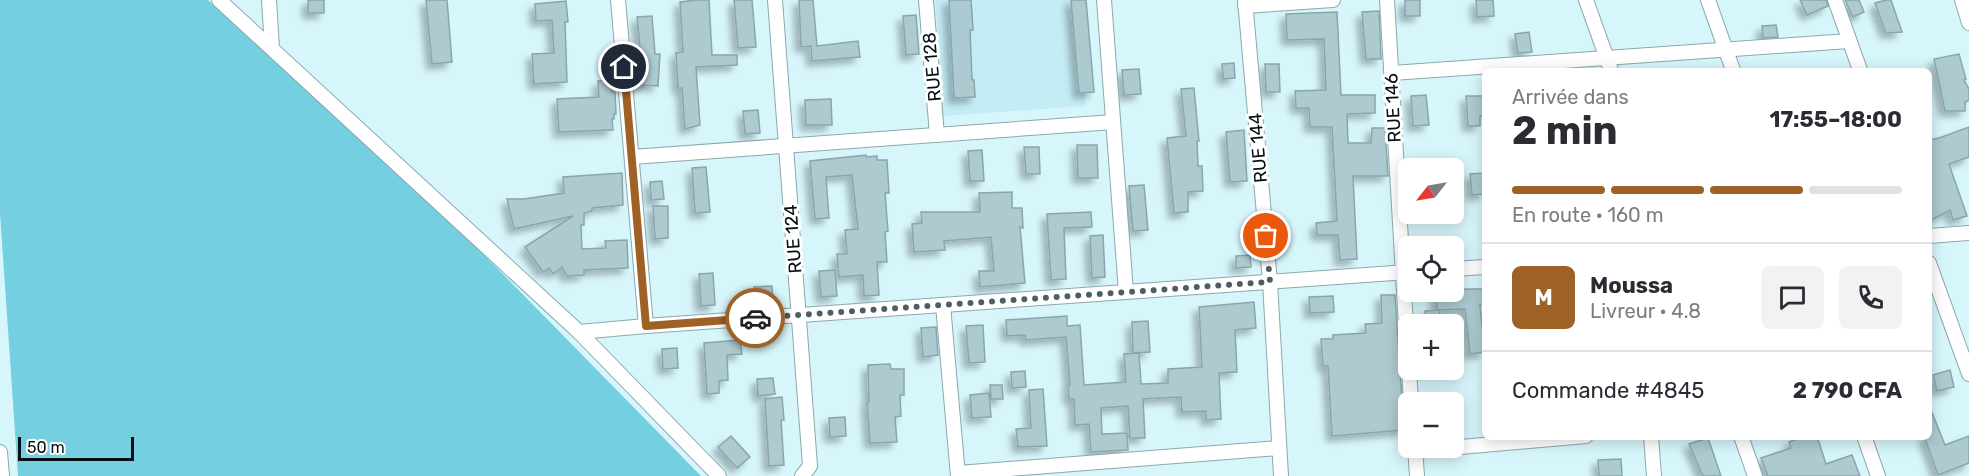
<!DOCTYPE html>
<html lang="fr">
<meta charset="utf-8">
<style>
body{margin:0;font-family:Rubik,sans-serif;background:#f2f2f3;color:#2b2b33;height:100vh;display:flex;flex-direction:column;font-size:22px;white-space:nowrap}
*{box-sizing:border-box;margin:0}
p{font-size:20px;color:#7c7c81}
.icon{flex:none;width:33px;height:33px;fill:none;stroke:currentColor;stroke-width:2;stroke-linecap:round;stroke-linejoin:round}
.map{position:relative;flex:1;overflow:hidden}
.drawer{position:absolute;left:1482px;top:68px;width:450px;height:372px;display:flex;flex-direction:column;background:#fff;border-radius:9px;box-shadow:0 3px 15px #0003}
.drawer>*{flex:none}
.needle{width:39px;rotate:239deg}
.tools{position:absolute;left:1398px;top:158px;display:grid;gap:12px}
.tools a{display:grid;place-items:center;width:66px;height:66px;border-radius:9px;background:#fff;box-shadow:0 3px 15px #0003;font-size:30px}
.scale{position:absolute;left:18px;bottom:15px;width:116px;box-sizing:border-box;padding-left:6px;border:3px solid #050e11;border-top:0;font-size:16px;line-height:21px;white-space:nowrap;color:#050e11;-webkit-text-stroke:4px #fff;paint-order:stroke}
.pin{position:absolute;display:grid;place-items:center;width:51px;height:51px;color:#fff;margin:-26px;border:3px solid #fff;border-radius:50%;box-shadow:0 2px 6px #0007}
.courier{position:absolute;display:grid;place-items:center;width:60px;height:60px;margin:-30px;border:4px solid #9f6226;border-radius:50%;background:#fff;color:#222;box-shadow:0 2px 8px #0007}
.headline em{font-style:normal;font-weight:700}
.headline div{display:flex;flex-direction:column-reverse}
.headline{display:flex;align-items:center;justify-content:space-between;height:102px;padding:0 30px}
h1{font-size:39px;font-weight:700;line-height:45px}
.bar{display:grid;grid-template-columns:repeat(4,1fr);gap:9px 6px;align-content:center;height:72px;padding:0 30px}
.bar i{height:8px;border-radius:4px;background:#e1e1e2}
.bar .current{background:#9f6226}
.bar p{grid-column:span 4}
.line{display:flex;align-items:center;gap:15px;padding:0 30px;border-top:2px solid #e1e1e2}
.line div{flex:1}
.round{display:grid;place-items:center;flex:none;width:63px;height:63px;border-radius:9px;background:#f2f2f3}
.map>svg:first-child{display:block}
.built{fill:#c4ecf5}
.green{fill:#74cfe0}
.building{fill:#accad0;stroke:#89a6ac;stroke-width:1.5;filter:url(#shadow)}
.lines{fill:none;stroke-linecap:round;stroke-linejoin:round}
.street-casing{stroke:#8ba8ae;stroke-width:16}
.street{stroke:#fff;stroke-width:14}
.done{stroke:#4e5f63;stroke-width:6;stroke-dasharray:0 10.8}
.route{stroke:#9f6226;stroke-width:8}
.labels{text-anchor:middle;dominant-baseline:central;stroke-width:6;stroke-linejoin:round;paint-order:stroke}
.street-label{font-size:18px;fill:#050e11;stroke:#fff}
</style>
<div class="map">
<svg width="1969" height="476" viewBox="0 0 1969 476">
<defs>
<filter id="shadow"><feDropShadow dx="-5.5" dy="5.5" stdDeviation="3" flood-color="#0004"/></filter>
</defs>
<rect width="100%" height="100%" fill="#d7f6fc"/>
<polygon class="built" points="935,0 1078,0 1086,106 943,116"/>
<polygon class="green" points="0,0 208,0 439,209 701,476 18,476 0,213"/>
<g class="building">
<rect x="308" y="0" width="16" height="13"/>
<polygon points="426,0 447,0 452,62 432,64"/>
<polygon points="696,0 709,0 712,55 737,55 737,65 696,67 700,125 685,129 682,88 678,88 676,53 683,52 680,2"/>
<polygon points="734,0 752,0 756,47 738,48"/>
<polygon points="799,0 813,0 817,46 858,41 860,57 812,61 811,46 801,47"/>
<polygon points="949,0 971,0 973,30 970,30 972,80 974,80 975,97 954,98"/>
<polygon points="1071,0 1086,0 1094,92 1079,93"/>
<rect x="1405" y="0" width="15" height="16"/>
<polygon points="1476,0 1493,0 1494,16 1477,17"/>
<polygon points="1800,0 1826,0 1828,6 1807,15"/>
<polygon points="1845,0 1859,0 1864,12 1853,17"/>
<polygon points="1886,0 1891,0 1902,32 1886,33 1875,3"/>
<polygon points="566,1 568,22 565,22 567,82 534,84 532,54 554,53 552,20 536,21 535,4"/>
<polygon points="1379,11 1381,59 1366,59 1362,12"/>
<polygon points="1337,12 1341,95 1375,95 1375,113 1347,114 1348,143 1371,143 1372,128 1385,128 1388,176 1353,176 1357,259 1340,260 1338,235 1317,235 1316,223 1337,221 1332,127 1310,127 1309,108 1296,108 1295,91 1326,90 1324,39 1287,40 1286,14"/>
<polygon points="916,15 919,54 906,55 903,16"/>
<polygon points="652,16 655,54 660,54 658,86 641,85 642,70 637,17"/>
<polygon points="1776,25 1778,37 1763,38 1762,26"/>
<polygon points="1529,32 1532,52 1518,53 1515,34"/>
<polygon points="1959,54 1966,79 1964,80 1969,89 1969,100 1965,102 1965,111 1945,111 1934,59"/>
<polygon points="1234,63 1235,78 1223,79 1222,64"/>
<polygon points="1265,64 1279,64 1280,92 1266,92"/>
<polygon points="1139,69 1141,94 1124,95 1122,70"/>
<polygon points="612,80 612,92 615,92 616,114 614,114 614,119 612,119 613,130 559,132 557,99 599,97 598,81"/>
<polygon points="1194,88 1199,141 1197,141 1198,166 1202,166 1203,191 1188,192 1188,212 1174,213 1167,138 1186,136 1181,89"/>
<polygon points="1426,95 1429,125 1413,126 1411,96"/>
<polygon points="1466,96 1485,96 1485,117 1480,116 1480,126 1468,126"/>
<polygon points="831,99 832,125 806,125 805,100"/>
<polygon points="758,110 760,133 745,134 743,111"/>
<polygon points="1969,127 1969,157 1949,164 1967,216 1953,220 1950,210 1929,221 1929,140 1939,138"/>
<polygon points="1244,130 1247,181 1230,182 1226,132"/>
<polygon points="1077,145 1097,145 1098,178 1078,178"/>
<polygon points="1024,147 1039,147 1040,174 1026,174"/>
<polygon points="982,150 984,181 970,181 968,151"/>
<polygon points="866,155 866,157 877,156 877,160 887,160 889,193 885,193 888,231 885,232 887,262 877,262 879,295 864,296 863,275 839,277 837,254 847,254 845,230 858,229 852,175 826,177 829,218 815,219 810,161"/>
<polygon points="706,167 710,212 695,213 692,168"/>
<polygon points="622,173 623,205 592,208 592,211 584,213 584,225 581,225 582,249 606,248 605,241 627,240 628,268 584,270 584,275 567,276 562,267 553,274 549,268 543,272 525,247 573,216 514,229 507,199 524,199 564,193 563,177"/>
<polygon points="1485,173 1485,194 1472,195 1470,174"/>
<polygon points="662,181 664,199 651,200 650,182"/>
<polygon points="1144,185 1148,230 1133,231 1129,186"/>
<polygon points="1012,192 1012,208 1022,208 1023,228 1020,227 1025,283 980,287 979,271 994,271 991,237 944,241 945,250 914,252 912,224 922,223 921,212 980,212 979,193"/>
<polygon points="653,206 668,206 668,238 655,239"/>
<polygon points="1091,212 1092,227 1064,228 1066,279 1051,280 1047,214"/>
<polygon points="1103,235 1105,277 1092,278 1090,236"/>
<polygon points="1250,255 1251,267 1236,268 1236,256"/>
<polygon points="835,270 837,296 821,297 819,271"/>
<polygon points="713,273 715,305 701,306 699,274"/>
<polygon points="772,286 773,301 755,302 754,287"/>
<polygon points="1468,289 1483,289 1483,305 1480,305 1485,352 1470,354 1465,309 1437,310 1436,291"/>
<polygon points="1381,295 1395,295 1404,430 1332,436 1328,366 1323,366 1321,339 1333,339 1333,335 1366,333 1365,324 1382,323"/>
<polygon points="1333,296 1334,312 1310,313 1309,297"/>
<polygon points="1254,302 1256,328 1235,330 1237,372 1219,373 1221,419 1206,420 1206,411 1182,412 1181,397 1143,399 1145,438 1130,438 1128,406 1101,408 1102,434 1127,433 1128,450 1091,452 1089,424 1075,425 1074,399 1069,399 1068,386 1070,385 1066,337 1026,340 1025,335 1007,336 1006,320 1067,316 1067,326 1080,325 1084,385 1126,382 1124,354 1139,353 1141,384 1168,383 1168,369 1202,367 1199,307"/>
<polygon points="1439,310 1441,324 1426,324 1425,311"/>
<polygon points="1148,321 1150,352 1133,353 1132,322"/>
<polygon points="983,325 985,362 969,363 966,326"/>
<polygon points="936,327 938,355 923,357 921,328"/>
<polygon points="740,340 742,354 727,355 728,380 719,381 719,393 707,394 704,343"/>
<polygon points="677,348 678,368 663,369 662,349"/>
<polygon points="890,364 891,369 904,369 904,395 900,395 901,416 895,417 897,442 870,443 867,402 869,402 868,365"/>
<polygon points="1950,370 1954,387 1937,391 1933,375"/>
<polygon points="1025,371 1026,387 1012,388 1011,372"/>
<polygon points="773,378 775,394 758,396 757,379"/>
<polygon points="990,385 1002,385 1003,399 991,399"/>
<polygon points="1043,389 1047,446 1018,447 1016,429 1031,428 1029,390"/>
<polygon points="989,393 991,417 972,418 970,395"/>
<polygon points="782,397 784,420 781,420 784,465 769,466 765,399"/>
<polygon points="1929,405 1945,445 1969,436 1969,463 1938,475 1924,436 1929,436"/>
<polygon points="845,417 846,436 830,437 829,418"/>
<polygon points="731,436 750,457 737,468 718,447"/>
<polygon points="1805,436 1817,436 1826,464 1852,455 1860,476 1768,476 1761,458 1791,448 1789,442"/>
<polygon points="1708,438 1721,476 1703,476 1689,444"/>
<polygon points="1621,459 1622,476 1599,476 1598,460"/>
</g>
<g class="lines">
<g class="street-casing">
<g id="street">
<polyline points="219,0 579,332 719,476"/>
<polyline points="269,0 272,48"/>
<polyline points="618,0 646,326"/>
<polyline points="775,0 810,466 802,476"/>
<polyline points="926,0 937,135"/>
<polyline points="1104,0 1126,292"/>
<polyline points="1245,0 1270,282 1281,476"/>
<polyline points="1387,0 1408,360"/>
<polyline points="1586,0 1611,70"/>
<polyline points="1708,0 1733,70"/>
<polyline points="1835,0 1860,70"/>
<polyline points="1962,0 1969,23"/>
<polyline points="1245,6 1333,0"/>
<polyline points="1392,73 1849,41"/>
<polyline points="632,157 1113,122"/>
<polyline points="1929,236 1969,233"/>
<polyline points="1929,263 1969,374"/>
<polyline points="1454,269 1485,267"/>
<polyline points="943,305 958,476"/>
<polyline points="579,332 646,326 1408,272"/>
<polyline points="1409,369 1411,402"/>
<polyline points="1651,436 1654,476"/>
<polyline points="1741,436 1755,476"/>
<polyline points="1864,436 1878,476"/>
<polyline points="1415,447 1417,476"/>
<polyline points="1415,451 1586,436"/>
<polyline points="0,452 2,476"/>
<polyline points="958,473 1279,448"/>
</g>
</g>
<use href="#street" class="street"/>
</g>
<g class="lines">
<polyline class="done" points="755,318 1270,282 1266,236"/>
<polyline class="route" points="624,67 646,326 755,318"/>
</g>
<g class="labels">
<g class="street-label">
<text transform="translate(932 67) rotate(-95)">RUE 128</text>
<text transform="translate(1393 108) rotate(-93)">RUE 146</text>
<text transform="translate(1258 148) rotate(-95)">RUE 144</text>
<text transform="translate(793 239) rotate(-94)">RUE 124</text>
</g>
</g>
</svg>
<div class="tools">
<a><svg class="needle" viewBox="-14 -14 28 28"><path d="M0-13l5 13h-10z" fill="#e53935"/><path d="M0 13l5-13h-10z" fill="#7c7c81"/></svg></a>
<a><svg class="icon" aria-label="locate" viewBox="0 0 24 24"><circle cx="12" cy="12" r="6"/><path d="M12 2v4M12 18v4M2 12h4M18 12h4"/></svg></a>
<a>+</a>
<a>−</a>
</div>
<div class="scale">50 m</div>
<div class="pin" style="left:1266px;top:236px;background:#ea580c"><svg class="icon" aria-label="bag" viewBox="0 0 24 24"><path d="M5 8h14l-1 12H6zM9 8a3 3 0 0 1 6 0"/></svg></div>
<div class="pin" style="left:624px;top:67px;background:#1f2937"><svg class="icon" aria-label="home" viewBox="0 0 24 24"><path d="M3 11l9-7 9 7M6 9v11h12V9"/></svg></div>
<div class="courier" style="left:755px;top:318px"><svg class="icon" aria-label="car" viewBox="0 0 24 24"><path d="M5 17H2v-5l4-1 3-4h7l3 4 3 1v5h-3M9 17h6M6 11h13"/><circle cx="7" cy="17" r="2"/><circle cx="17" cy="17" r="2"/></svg></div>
<section class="drawer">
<div class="headline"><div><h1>2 min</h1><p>Arrivée dans</p></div><em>17:55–18:00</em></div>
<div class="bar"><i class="current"></i><i class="current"></i><i class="current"></i><i></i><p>En route · 160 m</p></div>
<div class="line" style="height:108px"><b class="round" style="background:#9f6226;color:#fff">M</b><div><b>Moussa</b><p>Livreur · 4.8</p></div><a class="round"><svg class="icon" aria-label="chat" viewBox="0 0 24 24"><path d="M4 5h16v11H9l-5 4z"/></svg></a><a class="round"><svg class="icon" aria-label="phone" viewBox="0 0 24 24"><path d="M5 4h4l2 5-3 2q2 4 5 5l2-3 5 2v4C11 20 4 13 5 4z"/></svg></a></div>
<div class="line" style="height:78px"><div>Commande #4845</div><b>2 790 CFA</b></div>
</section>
</div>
